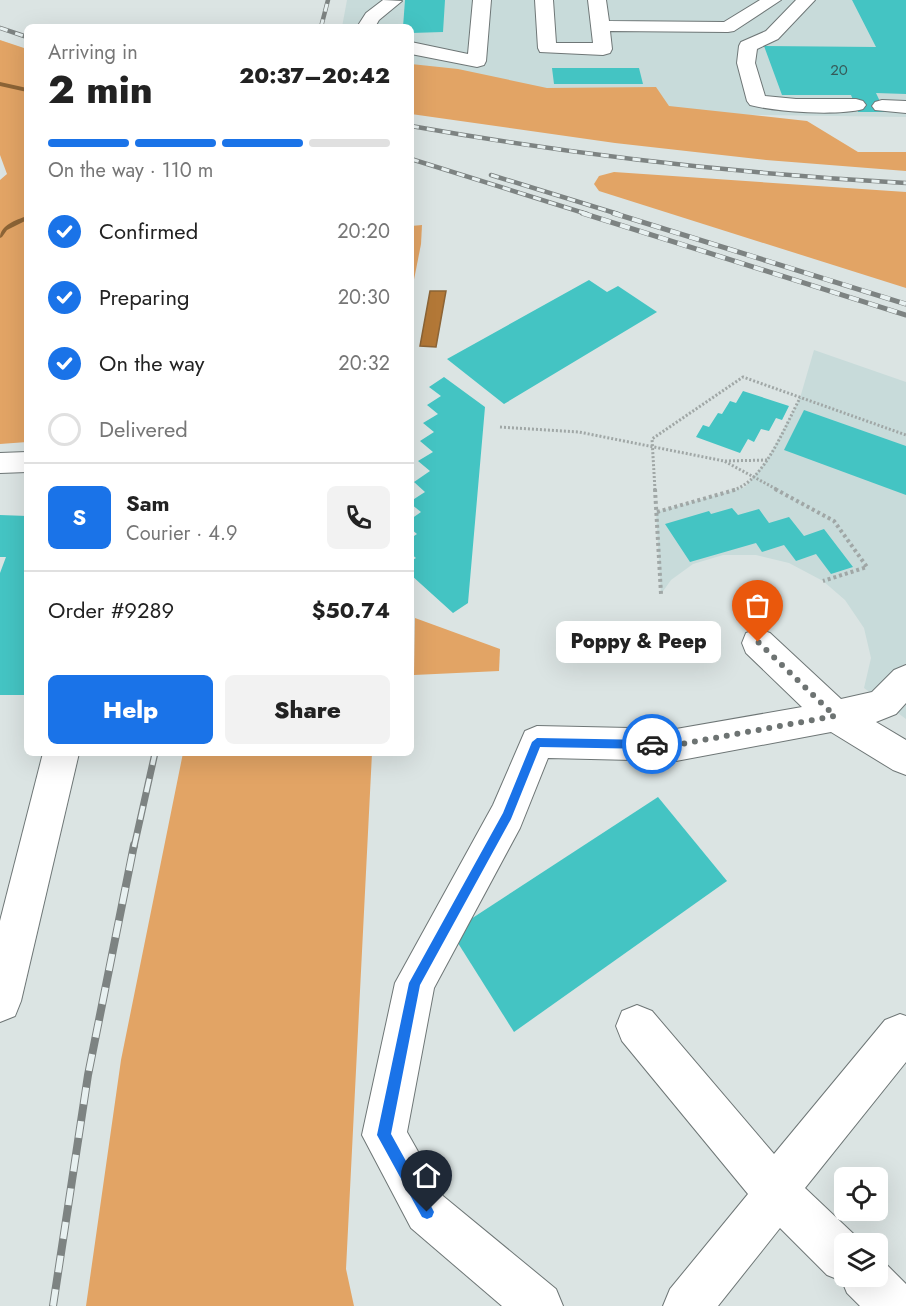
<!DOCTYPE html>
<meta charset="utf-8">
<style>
body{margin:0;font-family:Jost,sans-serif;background:#f2f2f2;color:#222;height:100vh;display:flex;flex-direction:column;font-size:22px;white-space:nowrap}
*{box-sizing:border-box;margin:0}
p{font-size:20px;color:#767676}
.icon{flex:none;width:33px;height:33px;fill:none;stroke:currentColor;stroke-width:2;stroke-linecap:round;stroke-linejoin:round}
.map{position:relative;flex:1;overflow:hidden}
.sheet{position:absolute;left:24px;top:24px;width:390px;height:732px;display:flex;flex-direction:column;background:#fff;border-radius:9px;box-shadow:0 6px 24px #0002}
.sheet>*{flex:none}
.fabs{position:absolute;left:834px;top:1167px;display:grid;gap:12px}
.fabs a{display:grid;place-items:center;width:54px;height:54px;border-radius:9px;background:#fff;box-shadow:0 6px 24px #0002;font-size:30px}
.pin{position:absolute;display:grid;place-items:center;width:51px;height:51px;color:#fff;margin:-62px -26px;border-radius:50% 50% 50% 0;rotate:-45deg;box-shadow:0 0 6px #0007}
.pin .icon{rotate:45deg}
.courier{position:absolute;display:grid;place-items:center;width:60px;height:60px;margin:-30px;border:4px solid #1a73e8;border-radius:50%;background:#fff;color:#222;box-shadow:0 2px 8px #0007}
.bubble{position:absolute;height:42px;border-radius:9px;background:#fff;box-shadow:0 6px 24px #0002;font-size:20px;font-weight:800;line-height:42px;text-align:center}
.head em{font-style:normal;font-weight:800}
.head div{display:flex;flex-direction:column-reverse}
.head{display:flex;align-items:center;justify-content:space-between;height:102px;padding:0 24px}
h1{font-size:39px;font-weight:800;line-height:45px}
.bar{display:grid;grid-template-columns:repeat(4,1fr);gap:9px 6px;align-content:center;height:72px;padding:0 24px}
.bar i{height:8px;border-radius:4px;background:#e0e0e0}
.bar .current{background:#1a73e8}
.bar p{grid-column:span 4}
.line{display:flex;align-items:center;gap:15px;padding:0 24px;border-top:2px solid #e0e0e0}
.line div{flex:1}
.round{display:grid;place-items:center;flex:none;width:63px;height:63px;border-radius:9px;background:#f2f2f2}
ol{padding:0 24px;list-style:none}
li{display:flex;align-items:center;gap:18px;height:66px}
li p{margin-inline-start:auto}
li .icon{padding:6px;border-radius:50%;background:#1a73e8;color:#fff;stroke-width:4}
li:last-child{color:#767676}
li i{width:33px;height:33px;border:3px solid #e0e0e0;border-radius:50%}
.action{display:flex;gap:12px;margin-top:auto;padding:12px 24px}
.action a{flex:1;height:69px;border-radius:9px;background:#1a73e8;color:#fff;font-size:24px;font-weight:800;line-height:69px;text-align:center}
.action a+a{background:#f2f2f2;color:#222}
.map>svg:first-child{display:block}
.built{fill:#c8dbda}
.green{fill:#e2a465}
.water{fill:#b37837;stroke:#8c6436;stroke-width:1.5}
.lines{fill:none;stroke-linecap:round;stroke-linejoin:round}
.stream{fill:#8c6436;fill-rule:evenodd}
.building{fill:#44c4c3}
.minor-casing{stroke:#6e7676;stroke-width:2}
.path-far1{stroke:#a0a7a6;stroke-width:3;stroke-dasharray:2 2;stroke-linecap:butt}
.path{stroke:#a0a7a6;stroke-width:4;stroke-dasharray:3 3;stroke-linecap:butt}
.minor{fill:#fff;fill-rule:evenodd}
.rail-far3-casing{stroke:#7d8382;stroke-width:4.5}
.rail-far2-casing{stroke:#7d8382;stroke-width:5}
.rail-far1-casing{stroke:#7d8382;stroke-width:7}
.rail-casing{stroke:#7d8382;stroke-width:8}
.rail-far3{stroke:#e8f1f1;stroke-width:3;stroke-dasharray:8;stroke-linecap:butt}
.rail-far2{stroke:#e8f1f1;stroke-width:4;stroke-dasharray:10;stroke-linecap:butt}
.rail-far1{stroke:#e8f1f1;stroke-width:4.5;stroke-dasharray:14;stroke-linecap:butt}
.rail{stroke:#e8f1f1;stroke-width:6;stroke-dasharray:17;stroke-linecap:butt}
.route{fill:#1a73e8}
.done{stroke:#6d7372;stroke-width:6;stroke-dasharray:0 10.8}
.labels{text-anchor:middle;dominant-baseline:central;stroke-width:4.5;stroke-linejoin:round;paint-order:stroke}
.far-number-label{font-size:15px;fill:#365a58}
</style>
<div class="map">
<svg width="906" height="1306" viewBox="0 0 906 1306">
<rect width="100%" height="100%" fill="#dbe4e3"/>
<g class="built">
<polygon points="347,0 906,0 906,117 562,112 411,91 411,27 342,27"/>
<polygon points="814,350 906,382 906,719 864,688 871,658 864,628 845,600 823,581 789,563 756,555 723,555 693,564 671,580 661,594 656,512 745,487 767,460 800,398"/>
</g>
<g class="green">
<polygon points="0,40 27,49 27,442 0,444 0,180 7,174 0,155"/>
<polygon points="411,64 458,69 547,88 656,87 669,106 807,121 858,152 906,152 906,171 766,160 615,143 411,114"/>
<polygon points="614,172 906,192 906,288 599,191 594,184 599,176"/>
<polygon points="422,225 421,244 411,295 411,226"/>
<polygon points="415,618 500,649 499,671 414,675"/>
<polygon points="183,753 372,753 346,1269 354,1306 86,1306 121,1060"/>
</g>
<polygon class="water" points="430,291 446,291 436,347 420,346"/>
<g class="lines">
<g class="stream">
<polygon points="0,82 27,88 27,92 0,86"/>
<path d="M27 216V220L7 230 2 237 0 238C0 225 16 220 27 216Z"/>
</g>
</g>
<g class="building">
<polygon points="405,0 445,0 443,32 411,33 411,27 403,27"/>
<polygon points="852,0 906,0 906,94 876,93 885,112 858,112 851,95 782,95 764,46 876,47"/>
<polygon points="552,68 639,68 643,84 554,84"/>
<polygon points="589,280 607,292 618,286 657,312 504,404 447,359"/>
<polygon points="444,377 485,407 468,603 453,613 411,575 411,561 416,558 411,554 411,538 417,534 411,529 411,519 421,512 411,504 411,501 425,492 414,482 430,471 418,461 433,452 420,441 434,432 423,423 438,414 427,405 441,396 429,387"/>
<polygon points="743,391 789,406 782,420 776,418 769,431 761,429 754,442 748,439 740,453 696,437 703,425 709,427 718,413 722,414 730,401 736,403"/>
<polygon points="804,410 906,446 906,495 784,450"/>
<polygon points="732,508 738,515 759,509 769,523 789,517 804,536 824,529 853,567 831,574 816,554 796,561 784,545 762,552 756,543 690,562 665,524 709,511 711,514"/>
<polygon points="0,515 27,516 27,695 0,695 0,573 6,557 0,557"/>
<polygon points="658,797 727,881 514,1032 451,932"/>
</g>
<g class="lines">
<g class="minor-casing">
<g id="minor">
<polygon points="383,0 402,1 379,20 375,27 357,27 366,13"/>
<polygon points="473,0 491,0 486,61 484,65 477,67 411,54 411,42 468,54"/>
<polygon points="535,0 553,0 556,43 593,43 588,0 606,0 609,21 724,22 760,0 781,0 734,31 728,32 610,31 612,49 610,53 603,55 540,52 538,48"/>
<path d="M796 0H815L778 39 757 49 755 63 765 96 796 99H856L863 101 866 105 863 109C837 116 777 112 750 105L747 101 737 63 739 46 741 42 766 31Z"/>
<polygon points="882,100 906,101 906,113 875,110 872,106 875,102"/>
<polygon points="27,452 27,472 0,473 0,453"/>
<polygon points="758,629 770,633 841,699 872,692 894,670 906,665 906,703 896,714 876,722 906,740 906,775 893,770 831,732 676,761 548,758 520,828 434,988 407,1132 443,1196 556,1289 563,1306 502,1306 411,1228 362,1135 395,983 493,805 525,731 537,726 676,729 802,707 746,653 742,643 746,633"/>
<polygon points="43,753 79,753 21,1001 15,1016 0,1022 0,921"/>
<polygon points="637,1005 652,1011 774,1154 885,1020 900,1014 906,1016 906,1062 805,1188 861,1241 862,1244 844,1244 844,1276 878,1276 878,1258 881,1259 906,1284 906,1306 860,1306 847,1293 842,1281 827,1275 780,1228 718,1306 663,1306 670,1289 748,1194 622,1041 616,1026 622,1011"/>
</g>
</g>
<g class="path-far1">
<polyline points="500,427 579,432 724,461 778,490"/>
<polyline points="725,461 767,460"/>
<polyline points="655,490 652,439 743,377 906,435"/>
<path d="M733 490C764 482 785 426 800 398"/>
</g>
<g class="path">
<polyline points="655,489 661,594"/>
<polyline points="775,489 834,521 867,567 823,581"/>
<polyline points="657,512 738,489"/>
</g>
<use href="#minor" class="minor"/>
<g class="rail-far3-casing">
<g id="rail-far3">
<polyline points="321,27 328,0"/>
<polyline points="0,28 27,37"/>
<path d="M411 126C575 155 740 174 906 183"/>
<polyline points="411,159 587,214"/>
<polyline points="491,175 618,214"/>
</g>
</g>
<g class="rail-far2-casing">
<g id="rail-far2">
<polyline points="582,213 906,315"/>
<polyline points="613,213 906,304"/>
</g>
</g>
<g class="rail-far1-casing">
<polyline id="rail-far1" points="134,847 155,753"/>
</g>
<g class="rail-casing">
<polyline id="rail" points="53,1306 88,1075 134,845"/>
</g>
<use href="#rail-far3" class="rail-far3"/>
<use href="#rail-far2" class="rail-far2"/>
<use href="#rail-far1" class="rail-far1"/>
<use href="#rail" class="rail"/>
</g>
<polygon class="route" points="537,738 652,740 657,744 652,749 540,747 511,819 420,985 391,1134 432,1208 434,1212 432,1217 427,1219 422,1217 377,1135 409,983 503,813 532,742"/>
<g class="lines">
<polyline class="done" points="652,744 676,745 835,716 758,642"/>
</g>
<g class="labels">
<g class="far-number-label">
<text x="839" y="70">20</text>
</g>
</g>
</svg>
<div class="fabs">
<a><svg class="icon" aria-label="locate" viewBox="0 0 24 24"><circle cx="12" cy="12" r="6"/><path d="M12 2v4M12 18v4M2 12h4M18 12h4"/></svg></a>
<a><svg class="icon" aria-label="layers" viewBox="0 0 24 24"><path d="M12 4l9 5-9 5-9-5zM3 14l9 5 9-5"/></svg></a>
</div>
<div class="pin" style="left:758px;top:642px;background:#ea580c"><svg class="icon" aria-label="bag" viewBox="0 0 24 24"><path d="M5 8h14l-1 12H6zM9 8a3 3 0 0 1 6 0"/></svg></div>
<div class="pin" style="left:427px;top:1212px;background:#1f2937"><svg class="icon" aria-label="home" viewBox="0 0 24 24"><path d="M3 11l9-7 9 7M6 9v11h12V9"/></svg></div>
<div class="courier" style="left:652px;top:744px"><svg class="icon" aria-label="car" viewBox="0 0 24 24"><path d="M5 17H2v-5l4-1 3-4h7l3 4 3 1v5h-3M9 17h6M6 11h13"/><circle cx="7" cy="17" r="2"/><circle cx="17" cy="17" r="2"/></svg></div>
<div class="bubble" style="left:556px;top:621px;width:165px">Poppy &amp; Peep</div>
<section class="sheet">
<div class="head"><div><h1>2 min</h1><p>Arriving in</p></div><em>20:37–20:42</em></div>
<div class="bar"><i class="current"></i><i class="current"></i><i class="current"></i><i></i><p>On the way · 110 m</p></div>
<ol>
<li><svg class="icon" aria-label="check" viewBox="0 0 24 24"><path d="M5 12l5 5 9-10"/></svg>Confirmed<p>20:20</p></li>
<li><svg class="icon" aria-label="check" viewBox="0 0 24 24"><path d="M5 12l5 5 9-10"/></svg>Preparing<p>20:30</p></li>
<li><svg class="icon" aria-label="check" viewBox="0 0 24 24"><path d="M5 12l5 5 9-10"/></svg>On the way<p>20:32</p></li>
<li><i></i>Delivered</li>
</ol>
<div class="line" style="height:108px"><b class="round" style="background:#1a73e8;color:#fff">S</b><div><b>Sam</b><p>Courier · 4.9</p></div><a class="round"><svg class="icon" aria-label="phone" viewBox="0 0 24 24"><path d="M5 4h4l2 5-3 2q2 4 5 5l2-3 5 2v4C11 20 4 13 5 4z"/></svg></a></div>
<div class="line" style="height:78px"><div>Order #9289</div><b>$50.74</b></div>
<div class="action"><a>Help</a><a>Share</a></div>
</section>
</div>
